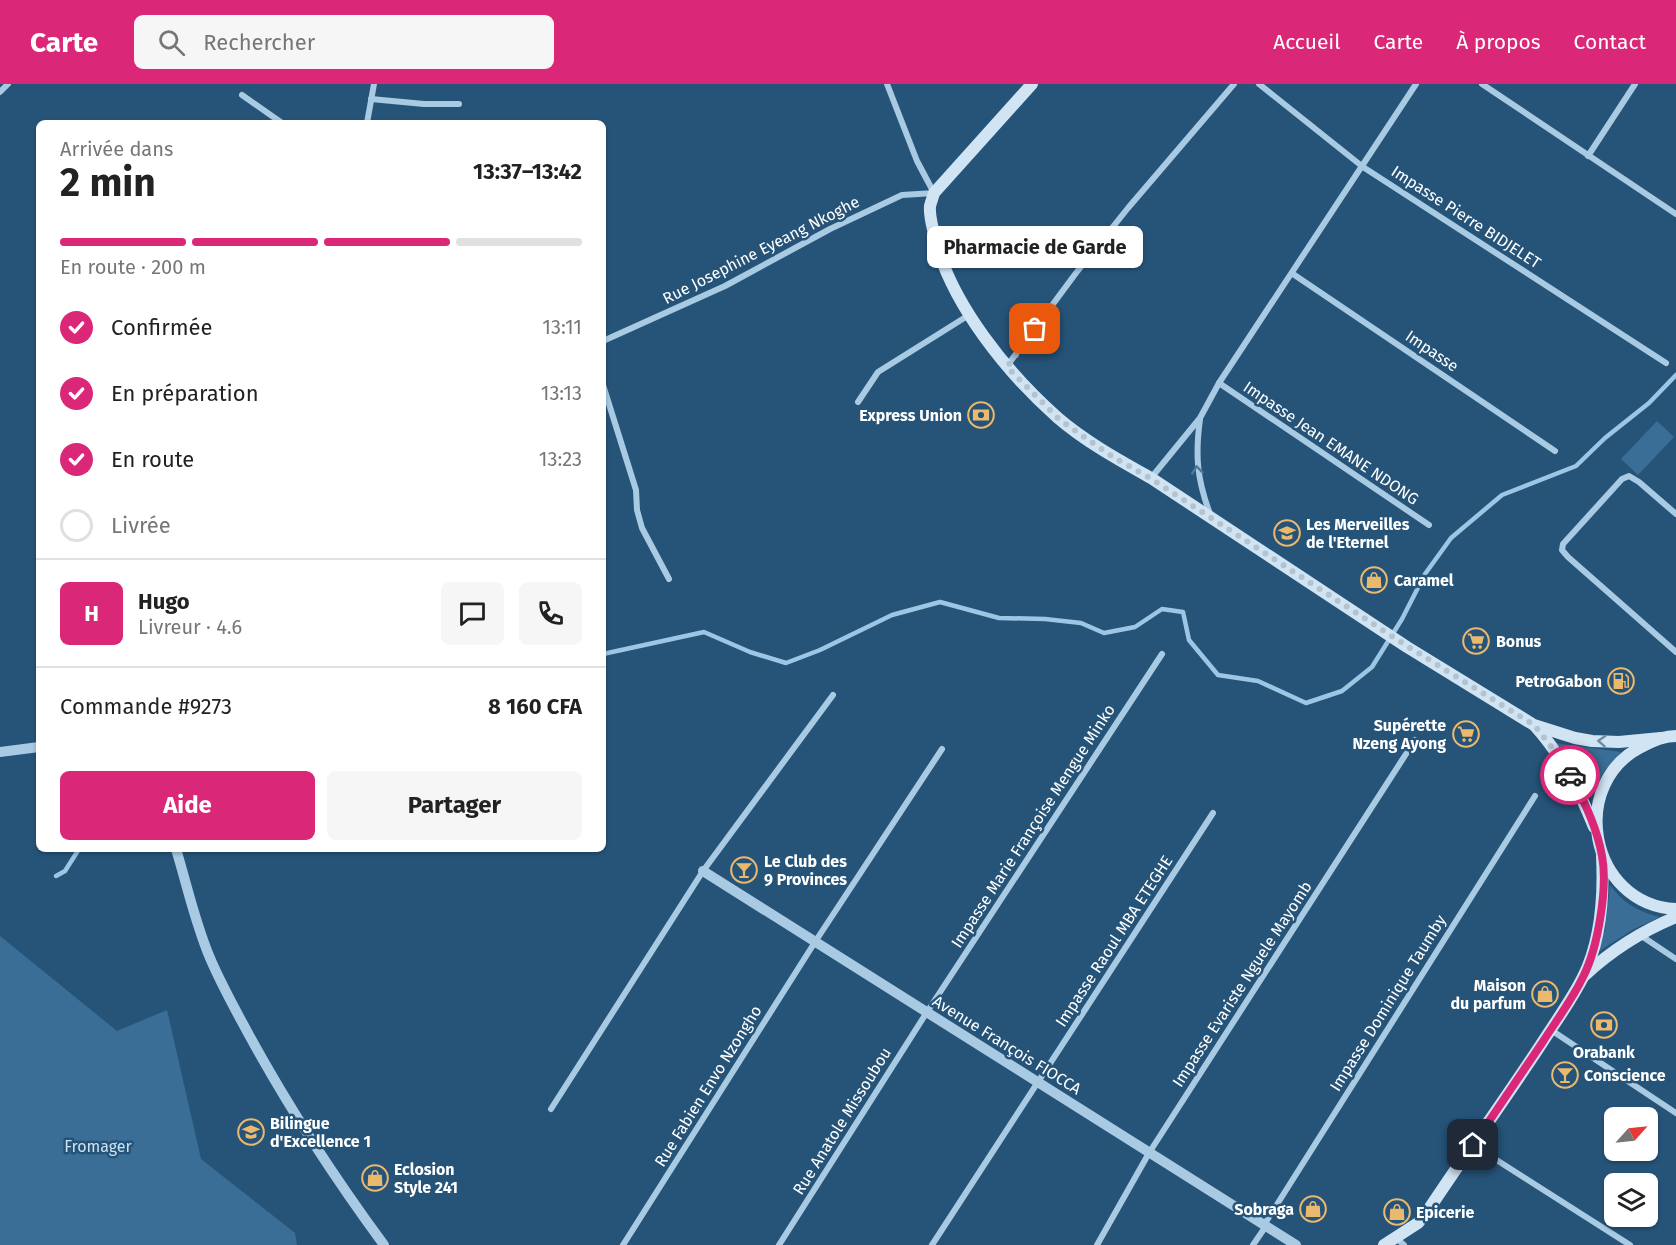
<!DOCTYPE html>
<html lang="fr">
<meta charset="utf-8">
<style>
body{margin:0;font-family:"Fira Sans",sans-serif;background:#f6f6f6;color:#222;height:100vh;display:flex;flex-direction:column;font-size:22px;white-space:nowrap}
*{box-sizing:border-box;margin:0}
p{font-size:20px;color:#767676}
.icon{flex:none;width:33px;height:33px;fill:none;stroke:currentColor;stroke-width:2;stroke-linecap:round;stroke-linejoin:round}
.map{position:relative;flex:1;overflow:hidden}
.drawer{position:absolute;left:36px;top:36px;width:570px;height:732px;display:flex;flex-direction:column;background:#fff;border-radius:9px;box-shadow:0 2px 4px #0004}
.drawer>*{flex:none}
.needle{width:39px;rotate:63deg}
.fabs{position:absolute;left:1604px;top:1023px;display:grid;gap:12px}
.fabs a{display:grid;place-items:center;width:54px;height:54px;border-radius:9px;background:#fff;box-shadow:0 2px 4px #0004;font-size:30px}
.pin{position:absolute;display:grid;place-items:center;width:51px;height:51px;color:#fff;margin:-26px;border-radius:12px;box-shadow:0 3px 9px #0006}
.courier{position:absolute;display:grid;place-items:center;width:60px;height:60px;margin:-30px;border:4px solid #db2777;border-radius:50%;background:#fff;color:#222;box-shadow:0 2px 8px #0007}
.bubble{position:absolute;height:42px;border-radius:9px;background:#fff;box-shadow:0 2px 4px #0004;font-size:20px;font-weight:700;line-height:42px;text-align:center}
.headline em{font-style:normal;font-weight:700}
.headline div{display:flex;flex-direction:column-reverse}
.headline{display:flex;align-items:center;justify-content:space-between;height:102px;padding:0 24px}
h1{font-size:39px;font-weight:700;line-height:45px}
.bar{display:grid;grid-template-columns:repeat(4,1fr);gap:9px 6px;align-content:center;height:72px;padding:0 24px}
.bar i{height:8px;border-radius:4px;background:#e0e0e0}
.bar .on{background:#db2777}
.bar p{grid-column:span 4}
.line{display:flex;align-items:center;gap:15px;padding:0 24px;border-top:2px solid #e0e0e0}
.line div{flex:1}
.round{display:grid;place-items:center;flex:none;width:63px;height:63px;border-radius:9px;background:#f6f6f6}
ol{padding:0 24px;list-style:none}
li{display:flex;align-items:center;gap:18px;height:66px}
li p{margin-inline-start:auto}
li .icon{padding:6px;border-radius:50%;background:#db2777;color:#fff;stroke-width:4}
li:last-child{color:#767676}
li i{width:33px;height:33px;border:3px solid #e0e0e0;border-radius:50%}
.cta{display:flex;gap:12px;margin-top:auto;padding:12px 24px}
.cta a{flex:1;height:69px;border-radius:9px;background:#db2777;color:#fff;font-size:24px;font-weight:700;line-height:69px;text-align:center}
.cta a+a{background:#f6f6f6;color:#222}
header{display:flex;align-items:center;gap:36px;box-sizing:border-box;height:84px;padding:0 30px;background:#db2777;color:#fff}
header strong{font-size:28px}
nav{display:flex;gap:33px;margin-inline-start:auto;font-size:21px}
.search{width:420px;height:54px;background:#f6f6f6;display:flex;align-items:center;gap:15px;box-sizing:border-box;padding:0 21px;border-radius:9px;color:#767676;font-size:22px}
.map>svg:first-child{display:block}
.green{fill:#3a6e96}
.lines{fill:none;stroke-linecap:round;stroke-linejoin:round}
.stream{stroke:#9dc6e4;stroke-width:4.5}
.minor{stroke:#a9cae3;stroke-width:6}
.tertiary{stroke:#a9cae3;stroke-width:10}
.secondary{stroke:#d1e4f3;stroke-width:12}
.oneway{stroke:#4d7799}
.oneway2{stroke:#6a8eaa}
.done{stroke:#b3c3d0;stroke-width:6;stroke-dasharray:0 10.8}
.route{stroke:#db2777;stroke-width:8}
.labels{text-anchor:middle;dominant-baseline:central;stroke-width:5;stroke-linejoin:round;paint-order:stroke}
.street-label{font-size:16px;fill:#fff;stroke:#265479}
.poi-label{font-size:16px;font-weight:bold;fill:#fff;stroke:#265479;text-anchor:start}
.park-label{font-size:16px;fill:#cbe2f3;stroke:#265479}
</style>
<header>
<strong>Carte</strong>
<div class="search"><svg class="icon" aria-label="search" viewBox="0 0 24 24"><circle cx="10" cy="10" r="6"/><path d="M15 15l6 6"/></svg>Rechercher</div>
<nav><a>Accueil</a><a>Carte</a><a>À propos</a><a>Contact</a></nav>
</header>
<div class="map">
<svg width="1676" height="1161" viewBox="0 0 1676 1161">
<rect width="100%" height="100%" fill="#265479"/>
<g class="green">
<polygon points="1657,337 1674,353 1638,391 1621,375"/>
<polygon points="1555,659 1621,668 1604,687 1591,714 1587,705"/>
<path d="M1610 801C1623 819 1639 828 1660 833L1632 846 1598 868 1605 846Z"/>
<polygon points="0,852 117,947 167,926 201,1075 295,1149 297,1161 0,1161"/>
</g>
<g class="lines">
<g class="stream">
<polyline points="603,570 704,548 750,568 786,579 820,566 892,531 940,518 999,534 1045,535 1081,539 1104,549 1135,543 1162,525 1183,528 1189,556 1218,591 1258,597 1306,619 1342,607 1372,583 1402,535 1425,490 1451,454 1502,411 1576,382 1605,354 1649,319 1676,291"/>
<polyline points="56,792 65,787 79,765"/>
</g>
<g class="minor">
<polyline points="1259,0 1363,83 1666,279"/>
<polyline points="1482,0 1676,130"/>
<polyline points="0,8 8,0"/>
<polyline points="242,11 282,39"/>
<polyline points="371,15 424,20 459,20"/>
<polyline points="367,39 374,0"/>
<polyline points="1588,72 1635,0"/>
<polyline points="1293,190 1555,367"/>
<polyline points="603,257 725,202 830,145 902,111 934,109 917,77 887,0"/>
<polyline points="1007,282 1076,189 1128,124 1234,0"/>
<polyline points="1219,299 1429,441"/>
<polyline points="603,301 636,406 637,426 642,444 669,495"/>
<polyline points="858,318 878,288 969,231"/>
<path d="M1200 335C1195 372 1197 395 1210 430"/>
<polyline points="1151,394 1200,334 1219,299 1416,0"/>
<polyline points="1676,430 1639,398 1629,392 1622,395 1563,460 1562,466 1568,473 1676,568"/>
<polyline points="1640,851 1676,875"/>
<polyline points="1551,946 1676,1029"/>
<polyline points="551,1025 703,787 833,611"/>
<polyline points="1473,1061 1630,1161"/>
<polyline points="1264,1141 1535,712"/>
<polyline points="1396,1154 1404,1161"/>
<polyline points="623,1161 815,858 942,665"/>
<polyline points="779,1161 927,928 1162,570"/>
<polyline points="932,1161 1213,729"/>
<polyline points="1097,1161 1149,1069 1415,656"/>
<polyline points="1253,1161 1266,1142"/>
</g>
<g class="tertiary">
<polyline points="0,668 39,663"/>
<path d="M176 765C187 801 195 839 210 874 221 900 235 925 249 951 289 1024 334 1093 384 1161"/>
<polyline points="703,787 1296,1161"/>
</g>
<g class="secondary">
<path d="M1032 0 934 109C933 113 931 118 930 122 929 133 933 144 935 154 951 220 1008 290 1058 334 1086 358 1119 376 1151 394L1407 563 1534 641 1575 654 1592 657 1619 658 1661 654"/>
<path d="M1535 642C1562 672 1579 706 1594 743"/>
<path d="M1676 652C1664 652 1656 656 1645 661 1566 697 1589 821 1676 825"/>
<path d="M1585 891C1612 866 1642 847 1676 833"/>
<path d="M1384 1161 1418 1139 1427 1128C1464 1072 1503 1018 1540 962 1554 940 1571 917 1583 893 1601 857 1604 812 1602 772"/>
</g>
</g>
<defs><path id="oneway-chevron" d="M-2-3.5L2.5 0L-2 3.5" fill="none" stroke-width="1.6" stroke-linecap="round" stroke-linejoin="round" transform="scale(1.5)"/></defs>
<use class="oneway" href="#oneway-chevron" transform="translate(1197 386) rotate(-97)"/>
<use class="oneway2" href="#oneway-chevron" transform="translate(1602 657) rotate(-176)"/>
<g class="lines">
<polyline class="done" points="1035,245 1007,283 1060,336 1113,373 1150,394 1407,562 1534,641 1561,675 1570,691"/>
<path class="route" d="M1473 1061C1496 1027 1519 993 1542 959 1556 937 1572 916 1583 893 1598 864 1608 803 1602 772 1597 743 1584 716 1570 691"/>
</g>
<defs>
<g id="bank-ring" transform="scale(1.35)"><circle r="9.5" fill="#265479" stroke="#ebb96e" stroke-width="1.5"/><path d="M-6-4H6V4H-6ZM0-2.3a2.3 2.3 0 1 0 0 4.6a2.3 2.3 0 1 0 0-4.6Z" fill="#ebb96e"/></g>
<g id="school-ring" transform="scale(1.35)"><circle r="9.5" fill="#265479" stroke="#ebb96e" stroke-width="1.5"/><path d="M0-5L7-2L0 1L-7-2ZM-4 1L0 2.5L4 1V4Q0 6-4 4Z" fill="#ebb96e"/></g>
<g id="shop-ring" transform="scale(1.35)"><circle r="9.5" fill="#265479" stroke="#ebb96e" stroke-width="1.5"/><path d="M-5-2.5h2.3a2.7 3.5 0 0 1 5.4 0H5L5.5 6h-11ZM-1.5-2.5h3a1.5 2.3 0 0 0-3 0Z" fill="#ebb96e"/></g>
<g id="supermarket-ring" transform="scale(1.35)"><circle r="9.5" fill="#265479" stroke="#ebb96e" stroke-width="1.5"/><path d="M-6-5.5h2.5l.6 2H6L4.5 2H-2.5L-4.4-4H-6ZM-1.5 3.2a1.3 1.3 0 1 0 .1 0ZM3 3.2a1.3 1.3 0 1 0 .1 0Z" fill="#ebb96e"/></g>
<g id="fuel-ring" transform="scale(1.35)"><circle r="9.5" fill="#265479" stroke="#ebb96e" stroke-width="1.5"/><path d="M-5.5-6h7V0h2V4h1.3V-2.5L3-4.5l.8-.8L6-3V5H2.5V1h-1V6h-7ZM-4.2-4.7v3.2H.2V-4.7Z" fill="#ebb96e"/></g>
<g id="bar-ring" transform="scale(1.35)"><circle r="9.5" fill="#265479" stroke="#ebb96e" stroke-width="1.5"/><path d="M-6-5H6L.8 .8V4.5H3.5V6h-7V4.5H-.8V.8Z" fill="#ebb96e"/></g>
</defs>
<g fill-rule="evenodd">
<use href="#bank-ring" x="981" y="331"/>
<use href="#school-ring" x="1287" y="449"/>
<use href="#shop-ring" x="1374" y="496"/>
<use href="#supermarket-ring" x="1476" y="557"/>
<use href="#fuel-ring" x="1621" y="597"/>
<use href="#supermarket-ring" x="1466" y="650"/>
<use href="#bar-ring" x="744" y="786"/>
<use href="#shop-ring" x="1545" y="910"/>
<use href="#bank-ring" x="1604" y="941"/>
<use href="#bar-ring" x="1565" y="991"/>
<use href="#school-ring" x="251" y="1048"/>
<use href="#shop-ring" x="375" y="1094"/>
<use href="#shop-ring" x="1313" y="1125"/>
<use href="#shop-ring" x="1397" y="1128"/>
</g>
<g class="labels">
<g class="street-label">
<text transform="translate(1466 133) rotate(33)">Impasse Pierre BIDJELET</text>
<text transform="translate(761 166) rotate(-27)">Rue Josephine Eyeang Nkoghe</text>
<text transform="translate(1432 267) rotate(34)">Impasse</text>
<text transform="translate(1331 359) rotate(34)">Impasse Jean EMANE NDONG</text>
<text transform="translate(1033 742) rotate(-57)">Impasse Marie Françoise Mengue Minko</text>
<text transform="translate(1114 857) rotate(-57)">Impasse Raoul MBA ETEGHE</text>
<text transform="translate(1242 900) rotate(-57)">Impasse Evariste Nguele Mayomb</text>
<text transform="translate(1388 919) rotate(-58)">Impasse Dominique Taumby</text>
<text transform="translate(1007 961) rotate(32)">Avenue François FIOCCA</text>
<text transform="translate(708 1002) rotate(-58)">Rue Fabien Envo Nzongho</text>
<text transform="translate(842 1037) rotate(-58)">Rue Anatole Missoubou</text>
</g>
<g class="poi-label">
<text x="962" y="331" text-anchor="end">Express Union</text>
<text x="1306" y="440">Les Merveilles<tspan x="1306" dy="18">de l'Eternel</tspan></text>
<text x="1394" y="496">Caramel</text>
<text x="1496" y="557">Bonus</text>
<text x="1602" y="597" text-anchor="end">PetroGabon</text>
<text x="1446" y="641" text-anchor="end">Supérette<tspan x="1446" dy="18">Nzeng Ayong</tspan></text>
<text x="764" y="777">Le Club des<tspan x="764" dy="18">9 Provinces</tspan></text>
<text x="1526" y="901" text-anchor="end">Maison<tspan x="1526" dy="18">du parfum</tspan></text>
<text x="1604" y="968" text-anchor="middle">Orabank</text>
<text x="1584" y="991">Conscience</text>
<text x="270" y="1039">Bilingue<tspan x="270" dy="18">d'Excellence 1</tspan></text>
<text x="394" y="1085">Eclosion<tspan x="394" dy="18">Style 241</tspan></text>
<text x="1294" y="1125" text-anchor="end">Sobraga</text>
<text x="1416" y="1128">Epicerie</text>
</g>
<g class="park-label">
<text x="98" y="1062">Fromager</text>
</g>
</g>
</svg>
<div class="fabs">
<a><svg class="needle" viewBox="-14 -14 28 28"><path d="M0-13l5 13h-10z" fill="#e53935"/><path d="M0 13l5-13h-10z" fill="#767676"/></svg></a>
<a><svg class="icon" aria-label="layers" viewBox="0 0 24 24"><path d="M12 4l9 5-9 5-9-5zM3 14l9 5 9-5"/></svg></a>
</div>
<div class="pin" style="left:1035px;top:245px;background:#ea580c"><svg class="icon" aria-label="bag" viewBox="0 0 24 24"><path d="M5 8h14l-1 12H6zM9 8a3 3 0 0 1 6 0"/></svg></div>
<div class="pin" style="left:1473px;top:1061px;background:#1f2937"><svg class="icon" aria-label="home" viewBox="0 0 24 24"><path d="M3 11l9-7 9 7M6 9v11h12V9"/></svg></div>
<div class="courier" style="left:1570px;top:691px"><svg class="icon" aria-label="car" viewBox="0 0 24 24"><path d="M5 17H2v-5l4-1 3-4h7l3 4 3 1v5h-3M9 17h6M6 11h13"/><circle cx="7" cy="17" r="2"/><circle cx="17" cy="17" r="2"/></svg></div>
<div class="bubble" style="left:927px;top:142px;width:216px">Pharmacie de Garde</div>
<section class="drawer">
<div class="headline"><div><h1>2 min</h1><p>Arrivée dans</p></div><em>13:37–13:42</em></div>
<div class="bar"><i class="on"></i><i class="on"></i><i class="on"></i><i></i><p>En route · 200 m</p></div>
<ol>
<li><svg class="icon" aria-label="check" viewBox="0 0 24 24"><path d="M5 12l5 5 9-10"/></svg>Confirmée<p>13:11</p></li>
<li><svg class="icon" aria-label="check" viewBox="0 0 24 24"><path d="M5 12l5 5 9-10"/></svg>En préparation<p>13:13</p></li>
<li><svg class="icon" aria-label="check" viewBox="0 0 24 24"><path d="M5 12l5 5 9-10"/></svg>En route<p>13:23</p></li>
<li><i></i>Livrée</li>
</ol>
<div class="line" style="height:108px"><b class="round" style="background:#db2777;color:#fff">H</b><div><b>Hugo</b><p>Livreur · 4.6</p></div><a class="round"><svg class="icon" aria-label="chat" viewBox="0 0 24 24"><path d="M4 5h16v11H9l-5 4z"/></svg></a><a class="round"><svg class="icon" aria-label="phone" viewBox="0 0 24 24"><path d="M5 4h4l2 5-3 2q2 4 5 5l2-3 5 2v4C11 20 4 13 5 4z"/></svg></a></div>
<div class="line" style="height:78px"><div>Commande #9273</div><b>8 160 CFA</b></div>
<div class="cta"><a>Aide</a><a>Partager</a></div>
</section>
</div>
